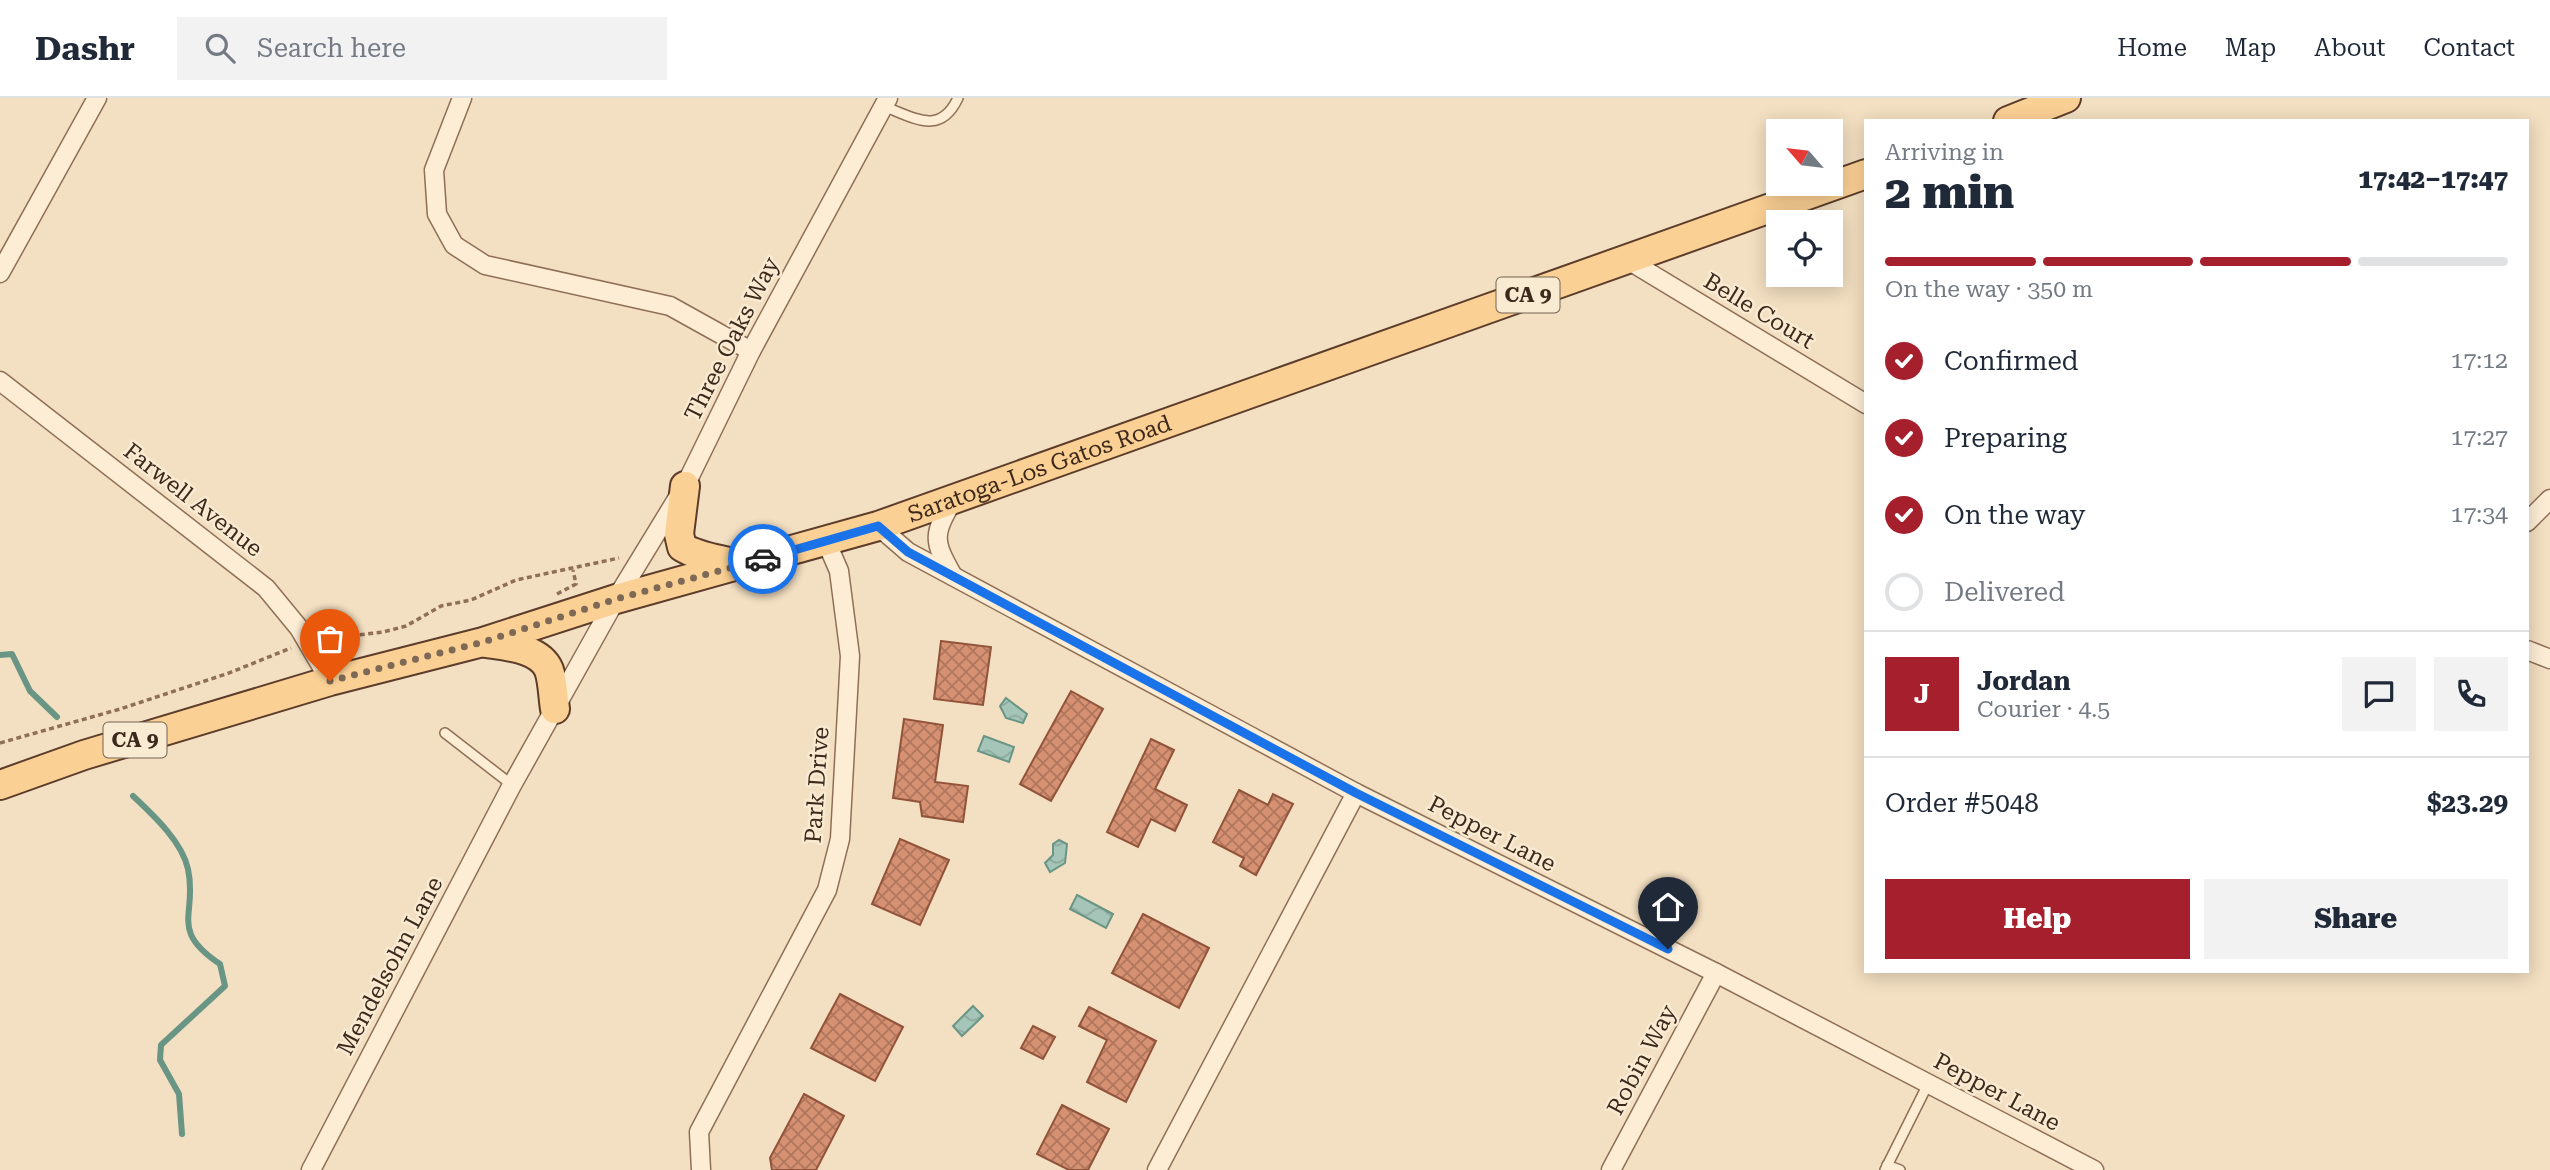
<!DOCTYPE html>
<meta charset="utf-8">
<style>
body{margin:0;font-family:"Roboto Serif",serif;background:#f2f2f3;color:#1f2937;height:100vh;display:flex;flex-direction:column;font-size:26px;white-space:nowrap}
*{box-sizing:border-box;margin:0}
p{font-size:23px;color:#747a83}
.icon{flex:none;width:38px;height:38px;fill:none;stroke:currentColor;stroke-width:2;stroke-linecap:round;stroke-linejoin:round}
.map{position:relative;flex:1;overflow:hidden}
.side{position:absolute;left:1864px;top:21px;width:665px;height:854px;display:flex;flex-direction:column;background:#fff;border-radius:0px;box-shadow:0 4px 18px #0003}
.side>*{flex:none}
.needle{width:46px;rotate:298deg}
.controls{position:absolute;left:1766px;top:21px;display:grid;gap:14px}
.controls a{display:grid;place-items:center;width:77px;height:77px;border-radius:0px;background:#fff;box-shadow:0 4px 18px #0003;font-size:35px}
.pin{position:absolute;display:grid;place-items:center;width:60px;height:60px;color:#fff;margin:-72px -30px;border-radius:50% 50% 50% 0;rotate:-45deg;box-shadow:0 0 7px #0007}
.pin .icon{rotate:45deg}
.courier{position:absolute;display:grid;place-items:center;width:70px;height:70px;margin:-35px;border:5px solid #1a73e8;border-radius:50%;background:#fff;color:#222;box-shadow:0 2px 9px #0007}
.headline em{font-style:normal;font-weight:800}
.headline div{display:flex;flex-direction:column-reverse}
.headline{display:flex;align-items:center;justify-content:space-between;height:119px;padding:0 21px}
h1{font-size:46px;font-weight:800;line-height:52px}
.bar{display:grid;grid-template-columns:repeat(4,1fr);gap:10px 7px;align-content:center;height:84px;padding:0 21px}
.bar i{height:9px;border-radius:5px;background:#e0e1e3}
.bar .selected{background:#a61f2d}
.bar p{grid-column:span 4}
.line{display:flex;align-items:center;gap:18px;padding:0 21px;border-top:2px solid #e0e1e3}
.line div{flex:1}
.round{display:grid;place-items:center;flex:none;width:74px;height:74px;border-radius:0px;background:#f2f2f3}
ol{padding:0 21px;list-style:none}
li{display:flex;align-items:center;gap:21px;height:77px}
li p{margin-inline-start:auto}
li .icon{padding:7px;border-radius:50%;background:#a61f2d;color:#fff;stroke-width:4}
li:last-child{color:#747a83}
li i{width:38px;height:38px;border:4px solid #e0e1e3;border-radius:50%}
.button{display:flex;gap:14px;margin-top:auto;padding:14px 21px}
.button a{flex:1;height:80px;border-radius:0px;background:#a61f2d;color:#fff;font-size:28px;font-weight:800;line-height:80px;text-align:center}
.button a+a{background:#f2f2f3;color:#1f2937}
header{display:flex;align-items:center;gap:42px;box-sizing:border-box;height:98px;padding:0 35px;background:#fff;border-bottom:2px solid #e0e1e3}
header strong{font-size:33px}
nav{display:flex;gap:38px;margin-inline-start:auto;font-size:24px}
.search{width:490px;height:63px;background:#f2f2f3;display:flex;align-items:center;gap:18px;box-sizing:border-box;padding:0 24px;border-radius:0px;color:#747a83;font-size:26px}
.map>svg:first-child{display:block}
.water{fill:url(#water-waves);stroke:#699585;stroke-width:2}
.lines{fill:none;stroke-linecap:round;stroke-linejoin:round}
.stream{stroke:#699585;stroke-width:6}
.building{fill:url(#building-cross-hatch);stroke:#915339;stroke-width:2}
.lane-casing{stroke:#8f6f56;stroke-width:12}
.street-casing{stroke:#8f6f56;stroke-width:21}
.primary-casing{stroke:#5c3d2b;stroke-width:32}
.path{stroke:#8f6f56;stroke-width:3.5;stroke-dasharray:5 3.5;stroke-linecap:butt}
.lane{stroke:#fdedd5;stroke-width:9}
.street{stroke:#fdedd5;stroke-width:18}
.primary{stroke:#fbd094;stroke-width:28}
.done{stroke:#7d6956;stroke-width:7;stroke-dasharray:0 12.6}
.route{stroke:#1a73e8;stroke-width:9}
.labels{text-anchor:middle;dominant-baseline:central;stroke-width:5;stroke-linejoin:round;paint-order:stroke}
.shield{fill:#f9ead2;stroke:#756353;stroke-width:2}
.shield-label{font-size:21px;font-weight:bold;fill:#3d291c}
.street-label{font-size:23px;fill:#3d291c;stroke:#f9ead2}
</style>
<header>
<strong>Dashr</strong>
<div class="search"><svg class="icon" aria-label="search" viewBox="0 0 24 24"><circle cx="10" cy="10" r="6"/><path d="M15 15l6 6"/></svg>Search here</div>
<nav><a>Home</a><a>Map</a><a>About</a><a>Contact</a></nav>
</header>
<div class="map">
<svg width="2550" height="1072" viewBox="0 0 2550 1072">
<defs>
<pattern id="water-waves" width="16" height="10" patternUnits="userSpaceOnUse" patternTransform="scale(1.75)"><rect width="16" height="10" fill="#a4c5b8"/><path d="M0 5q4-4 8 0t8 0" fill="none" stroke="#8ea99e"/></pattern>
<pattern id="building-cross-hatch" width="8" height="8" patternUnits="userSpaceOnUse" patternTransform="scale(1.75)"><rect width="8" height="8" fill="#d69172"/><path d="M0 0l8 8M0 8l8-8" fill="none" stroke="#af765d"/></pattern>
</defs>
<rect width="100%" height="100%" fill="#f3dfc1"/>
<g class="water">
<polygon points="1006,600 1027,616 1023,625 1006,620 1000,608"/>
<polygon points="984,638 1014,649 1009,664 978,653"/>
<polygon points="1059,742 1067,746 1065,765 1050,774 1045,765 1053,757 1053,746"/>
<polygon points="1077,797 1113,816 1106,830 1070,811"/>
<polygon points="973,908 983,918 962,938 953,928"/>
</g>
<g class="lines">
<g class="stream">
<polyline points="0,557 12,556 30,593 57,619"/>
<path d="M133 698C152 716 182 743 188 771 198 817 168 831 220 866L225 888 161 947 160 962 179 996 182 1036"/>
</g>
</g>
<g class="building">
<polygon points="941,543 991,549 983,607 934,601"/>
<polygon points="1071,593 1103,611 1051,703 1020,686"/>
<polygon points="904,621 943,627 935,684 968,688 963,724 922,718 920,704 893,700"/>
<polygon points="1151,641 1174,652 1155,691 1187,707 1175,733 1151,721 1138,749 1107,734"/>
<polygon points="1239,692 1268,707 1273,696 1293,706 1256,777 1240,768 1244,760 1213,744"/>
<polygon points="900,741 949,762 920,827 872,806"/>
<polygon points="1143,816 1209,850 1179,910 1112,875"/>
<polygon points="840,896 903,929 875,983 811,950"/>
<polygon points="1089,909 1156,943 1126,1004 1087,984 1107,942 1079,928"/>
<polygon points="1033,928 1055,939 1043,961 1021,950"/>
<polygon points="804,996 844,1018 816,1072 772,1072 770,1060"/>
<polygon points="1062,1007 1109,1031 1088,1072 1069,1072 1037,1056"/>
</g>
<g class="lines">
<g class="lane-casing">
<g id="lane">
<path d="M883 8C915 20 940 38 958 0"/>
<polyline points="445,635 512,687"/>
<polyline points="1887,1067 1900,1072"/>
<polyline points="1885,1072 1928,986"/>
</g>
</g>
<g class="street-casing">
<g id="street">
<polyline points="462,0 434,72 437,116 454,147 485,167 670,208 751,253"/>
<polyline points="1628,162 1866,306"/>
<polyline points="0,175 97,0"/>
<polyline points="0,283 266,490 299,530 330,583"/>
<polyline points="2527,424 2550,401"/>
<polyline points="878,428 908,454 1356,695 1716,875 2094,1072"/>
<path d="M953 478C932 441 933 437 954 400"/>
<polyline points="2527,552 2550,561"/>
<polyline points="311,1072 512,687 616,501 685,388 751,253 888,0"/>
<polyline points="701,1072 699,1034 827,792 840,741 850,558 839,473 826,443"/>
<polyline points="1157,1072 1356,695"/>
<polyline points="1611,1072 1716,875"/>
</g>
</g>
<g class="primary-casing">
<g id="primary">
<polyline points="2008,23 2066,0"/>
<path d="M685 388 679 436 682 449C698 459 719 461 737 466"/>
<path d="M486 545C506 548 540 550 549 572 553 583 553 599 555 611"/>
<path id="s1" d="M0 687 84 657 330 583 483 544 616 501 878 428 1866 76"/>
</g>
</g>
<g class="path">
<polyline points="557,496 576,486 573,472"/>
<polyline points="326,541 383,534 406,528 441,508 471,502 516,482 619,460"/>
<polyline points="0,645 120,611 229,575 291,550"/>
</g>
<use href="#lane" class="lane"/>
<use href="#street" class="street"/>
<use href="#primary" class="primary"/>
</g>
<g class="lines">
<polyline class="done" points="330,583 483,544 616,501 763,461"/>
<polyline class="route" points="763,461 878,428 908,454 1356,695 1668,851"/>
</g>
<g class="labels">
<g class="shield">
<rect x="1496.5" y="179.5" width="63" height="35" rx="5"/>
<rect x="103.5" y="624.5" width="63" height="35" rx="5"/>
</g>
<g class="shield-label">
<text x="1528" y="197">CA 9</text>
<text x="135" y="642">CA 9</text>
</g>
<g class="street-label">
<text transform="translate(1759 213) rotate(31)">Belle Court</text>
<text transform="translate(732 241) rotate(-63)">Three Oaks Way</text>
<text stroke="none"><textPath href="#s1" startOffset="1087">Saratoga-Los Gatos Road</textPath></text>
<text transform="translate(193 402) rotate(38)">Farwell Avenue</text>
<text transform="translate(817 687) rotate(-86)">Park Drive</text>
<text transform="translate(1492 736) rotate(27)">Pepper Lane</text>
<text transform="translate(390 868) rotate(-62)">Mendelsohn Lane</text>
<text transform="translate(1642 962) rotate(-62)">Robin Way</text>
<text transform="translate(1997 994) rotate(28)">Pepper Lane</text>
</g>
</g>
</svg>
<div class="controls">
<a><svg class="needle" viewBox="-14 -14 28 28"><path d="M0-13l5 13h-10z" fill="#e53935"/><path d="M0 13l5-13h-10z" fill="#747a83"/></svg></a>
<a><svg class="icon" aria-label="locate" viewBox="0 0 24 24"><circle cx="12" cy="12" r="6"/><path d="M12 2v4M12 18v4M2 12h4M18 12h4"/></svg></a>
</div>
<div class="pin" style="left:330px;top:583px;background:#ea580c"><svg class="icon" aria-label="bag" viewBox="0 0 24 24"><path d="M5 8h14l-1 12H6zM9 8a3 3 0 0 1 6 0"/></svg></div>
<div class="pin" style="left:1668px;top:851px;background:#1f2937"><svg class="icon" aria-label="home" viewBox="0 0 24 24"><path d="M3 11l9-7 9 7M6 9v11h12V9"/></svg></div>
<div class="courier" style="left:763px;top:461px"><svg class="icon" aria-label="car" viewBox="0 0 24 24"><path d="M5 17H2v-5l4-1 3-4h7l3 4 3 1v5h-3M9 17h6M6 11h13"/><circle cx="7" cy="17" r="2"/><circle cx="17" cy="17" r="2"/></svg></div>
<section class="side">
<div class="headline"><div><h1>2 min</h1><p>Arriving in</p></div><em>17:42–17:47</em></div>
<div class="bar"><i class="selected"></i><i class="selected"></i><i class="selected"></i><i></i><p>On the way · 350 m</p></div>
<ol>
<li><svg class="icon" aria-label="check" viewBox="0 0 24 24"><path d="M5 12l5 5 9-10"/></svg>Confirmed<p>17:12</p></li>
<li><svg class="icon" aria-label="check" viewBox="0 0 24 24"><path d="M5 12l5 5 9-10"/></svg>Preparing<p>17:27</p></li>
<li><svg class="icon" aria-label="check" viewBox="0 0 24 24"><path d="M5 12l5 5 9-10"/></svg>On the way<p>17:34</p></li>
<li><i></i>Delivered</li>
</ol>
<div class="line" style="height:126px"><b class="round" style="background:#a61f2d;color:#fff">J</b><div><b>Jordan</b><p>Courier · 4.5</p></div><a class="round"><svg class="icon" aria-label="chat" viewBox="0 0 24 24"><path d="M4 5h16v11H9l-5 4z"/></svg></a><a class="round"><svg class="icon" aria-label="phone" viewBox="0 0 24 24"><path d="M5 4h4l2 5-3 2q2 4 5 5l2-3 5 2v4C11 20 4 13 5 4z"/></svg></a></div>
<div class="line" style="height:91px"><div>Order #5048</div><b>$23.29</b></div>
<div class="button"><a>Help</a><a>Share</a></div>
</section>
</div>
